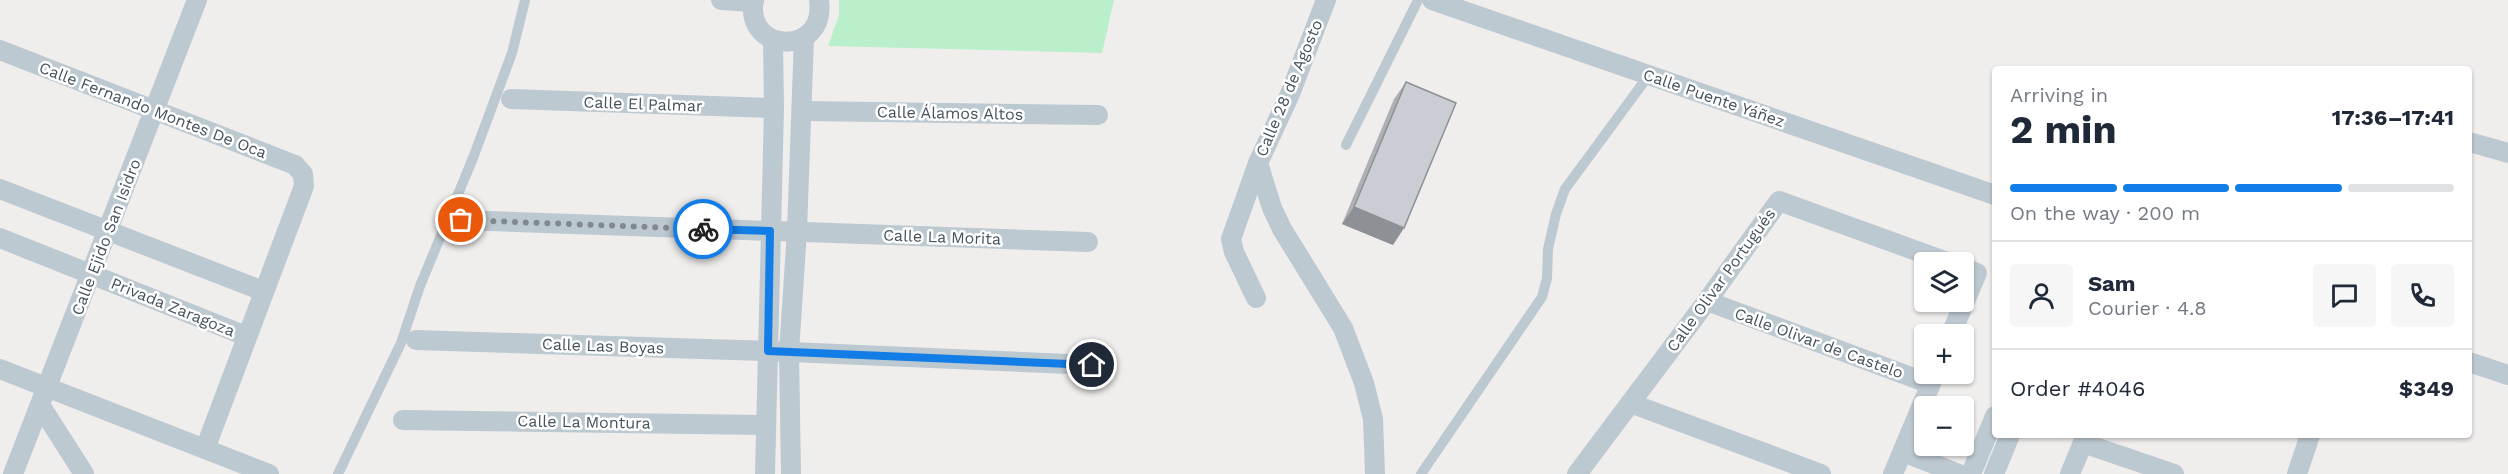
<!DOCTYPE html>
<meta charset="utf-8">
<style>
body{margin:0;font-family:"Work Sans",sans-serif;background:#f6f6f7;color:#1f2937;height:100vh;display:flex;flex-direction:column;font-size:22px;white-space:nowrap}
*{box-sizing:border-box;margin:0}
p{font-size:20px;color:#747a83}
.icon{flex:none;width:33px;height:33px;fill:none;stroke:currentColor;stroke-width:2;stroke-linecap:round;stroke-linejoin:round}
.map{position:relative;flex:1;overflow:hidden}
.side{position:absolute;left:1992px;top:66px;width:480px;height:372px;display:flex;flex-direction:column;background:#fff;border-radius:6px;box-shadow:0 2px 4px #0004}
.side>*{flex:none}
.tools{position:absolute;left:1914px;top:252px;display:grid;gap:12px}
.tools a{display:grid;place-items:center;width:60px;height:60px;border-radius:6px;background:#fff;box-shadow:0 2px 4px #0004;font-size:30px}
.pin{position:absolute;display:grid;place-items:center;width:51px;height:51px;color:#fff;margin:-26px;border:3px solid #fff;border-radius:50%;box-shadow:0 2px 6px #0007}
.courier{position:absolute;display:grid;place-items:center;width:60px;height:60px;margin:-30px;border:4px solid #127de6;border-radius:50%;background:#fff;color:#222;box-shadow:0 2px 8px #0007}
.headline em{font-style:normal;font-weight:700}
.headline div{display:flex;flex-direction:column-reverse}
.headline{display:flex;align-items:center;justify-content:space-between;height:102px;padding:0 18px}
h1{font-size:39px;font-weight:700;line-height:45px}
.bar{display:grid;grid-template-columns:repeat(4,1fr);gap:9px 6px;align-content:center;height:72px;padding:0 18px}
.bar i{height:8px;border-radius:4px;background:#e0e1e3}
.bar .active{background:#127de6}
.bar p{grid-column:span 4}
.line{display:flex;align-items:center;gap:15px;padding:0 18px;border-top:2px solid #e0e1e3}
.line div{flex:1}
.round{display:grid;place-items:center;flex:none;width:63px;height:63px;border-radius:6px;background:#f6f6f7}
.map>svg:first-child{display:block}
.green{fill:#b9f0cb}
.lines{fill:none;stroke-linecap:round;stroke-linejoin:round}
.service{stroke:#bdc9d0;stroke-width:10}
.minor{stroke:#bdc9d0;stroke-width:20}
.wall{fill:#aeb0b5}
.shaded-wall{fill:#8d9094}
.building{fill:#cacdd3;stroke:#8d9094;stroke-width:1.5}
.done{stroke:#81888f;stroke-width:6;stroke-dasharray:0 10.8}
.route{stroke:#127de6;stroke-width:8}
.labels{text-anchor:middle;dominant-baseline:central;stroke-width:5;stroke-linejoin:round;paint-order:stroke}
.street-label{font-size:16px;fill:#45525c;stroke:#fff}
</style>
<div class="map">
<svg width="2508" height="474" viewBox="0 0 2508 474">
<rect width="100%" height="100%" fill="#f0eded"/>
<polygon class="green" points="839,0 1114,0 1102,53 828,46 839,15"/>
<g class="lines">
<g class="service">
<polyline points="1346,145 1418,0"/>
<polyline points="338,474 401,343 420,286 473,158 512,53 525,0"/>
<polyline points="1421,474 1542,297 1547,278 1548,249 1556,214 1565,189 1649,75"/>
</g>
<g class="minor">
<polyline points="721,0 753,2"/>
<path d="M754 0C743 53 827 58 819 0"/>
<polyline points="1326,0 1290,94 1258,163 1272,208 1282,229 1343,328 1364,383 1373,419 1375,474"/>
<polyline points="1432,0 1995,195"/>
<polyline points="0,50 295,165 303,174 304,186 205,449"/>
<polyline points="511,99 774,108"/>
<polyline points="803,111 1098,115"/>
<polyline points="2469,142 2508,153"/>
<polyline points="0,189 263,291"/>
<polyline points="461,220 1088,242"/>
<polyline points="0,238 246,336"/>
<polyline points="1256,298 1234,252 1231,239 1258,163"/>
<polyline points="1707,301 1930,384"/>
<polyline points="1951,334 1977,273 1964,268"/>
<polyline points="416,340 768,351 1093,365"/>
<polyline points="2469,362 2508,375"/>
<polyline points="0,369 269,474"/>
<polyline points="1630,403 1821,474"/>
<polyline points="40,405 84,474"/>
<polyline points="403,420 766,425"/>
<polyline points="2083,443 2174,474"/>
<polyline points="1903,452 1959,474"/>
<polyline points="13,474 197,0"/>
<polyline points="765,474 774,108 773,40"/>
<polyline points="791,474 789,352 797,231 804,37"/>
<polyline points="1577,474 1707,301 1779,201 1947,262"/>
<polyline points="1893,474 1935,374"/>
<polyline points="1971,474 1995,416"/>
<polyline points="1994,474 2010,435"/>
<polyline points="2070,474 2086,435"/>
<polyline points="2297,474 2310,435"/>
</g>
</g>
<polygon class="wall" points="1406,82 1393,245 1342,224 1394,99"/>
<polygon class="shaded-wall" points="1354,207 1404,228 1393,245 1342,224"/>
<polygon class="building" points="1406,82 1456,103 1404,228 1354,207"/>
<g class="lines">
<polyline class="done" points="461,220 703,229"/>
<polyline class="route" points="703,229 770,231 768,351 1092,365"/>
</g>
<g class="labels">
<g class="street-label">
<text transform="translate(1289 88) rotate(-67)">Calle 28 de Agosto</text>
<text transform="translate(1714 98) rotate(19)">Calle Puente Yáñez</text>
<text transform="translate(643 104) rotate(2)">Calle El Palmar</text>
<text transform="translate(153 110) rotate(21)">Calle Fernando Montes De Oca</text>
<text transform="translate(950 113) rotate(1)">Calle Álamos Altos</text>
<text transform="translate(106 237) rotate(-69)">Calle Ejido San Isidro</text>
<text transform="translate(942 237) rotate(2)">Calle La Morita</text>
<text transform="translate(1721 280) rotate(-54)">Calle Olivar Portugués</text>
<text transform="translate(173 307) rotate(22)">Privada Zaragoza</text>
<text transform="translate(1819 343) rotate(20)">Calle Olivar de Castelo</text>
<text transform="translate(603 346) rotate(2)">Calle Las Boyas</text>
<text transform="translate(584 422) rotate(1)">Calle La Montura</text>
</g>
</g>
</svg>
<div class="tools">
<a><svg class="icon" aria-label="layers" viewBox="0 0 24 24"><path d="M12 4l9 5-9 5-9-5zM3 14l9 5 9-5"/></svg></a>
<a>+</a>
<a>−</a>
</div>
<div class="pin" style="left:461px;top:220px;background:#ea580c"><svg class="icon" aria-label="bag" viewBox="0 0 24 24"><path d="M5 8h14l-1 12H6zM9 8a3 3 0 0 1 6 0"/></svg></div>
<div class="pin" style="left:1092px;top:365px;background:#1f2937"><svg class="icon" aria-label="home" viewBox="0 0 24 24"><path d="M3 11l9-7 9 7M6 9v11h12V9"/></svg></div>
<div class="courier" style="left:703px;top:229px"><svg class="icon" aria-label="bike" viewBox="0 0 24 24"><circle cx="6" cy="16" r="4"/><circle cx="18" cy="16" r="4"/><path d="M6 16l4-8h5l3 8M10 8l3 8H6M13 5h3"/></svg></div>
<section class="side">
<div class="headline"><div><h1>2 min</h1><p>Arriving in</p></div><em>17:36–17:41</em></div>
<div class="bar"><i class="active"></i><i class="active"></i><i class="active"></i><i></i><p>On the way · 200 m</p></div>
<div class="line" style="height:108px"><a class="round"><svg class="icon" aria-label="person" viewBox="0 0 24 24"><circle cx="12" cy="8" r="4"/><path d="M4 21q1-7 8-7t8 7"/></svg></a><div><b>Sam</b><p>Courier · 4.8</p></div><a class="round"><svg class="icon" aria-label="chat" viewBox="0 0 24 24"><path d="M4 5h16v11H9l-5 4z"/></svg></a><a class="round"><svg class="icon" aria-label="phone" viewBox="0 0 24 24"><path d="M5 4h4l2 5-3 2q2 4 5 5l2-3 5 2v4C11 20 4 13 5 4z"/></svg></a></div>
<div class="line" style="height:78px"><div>Order #4046</div><b>$349</b></div>
</section>
</div>
